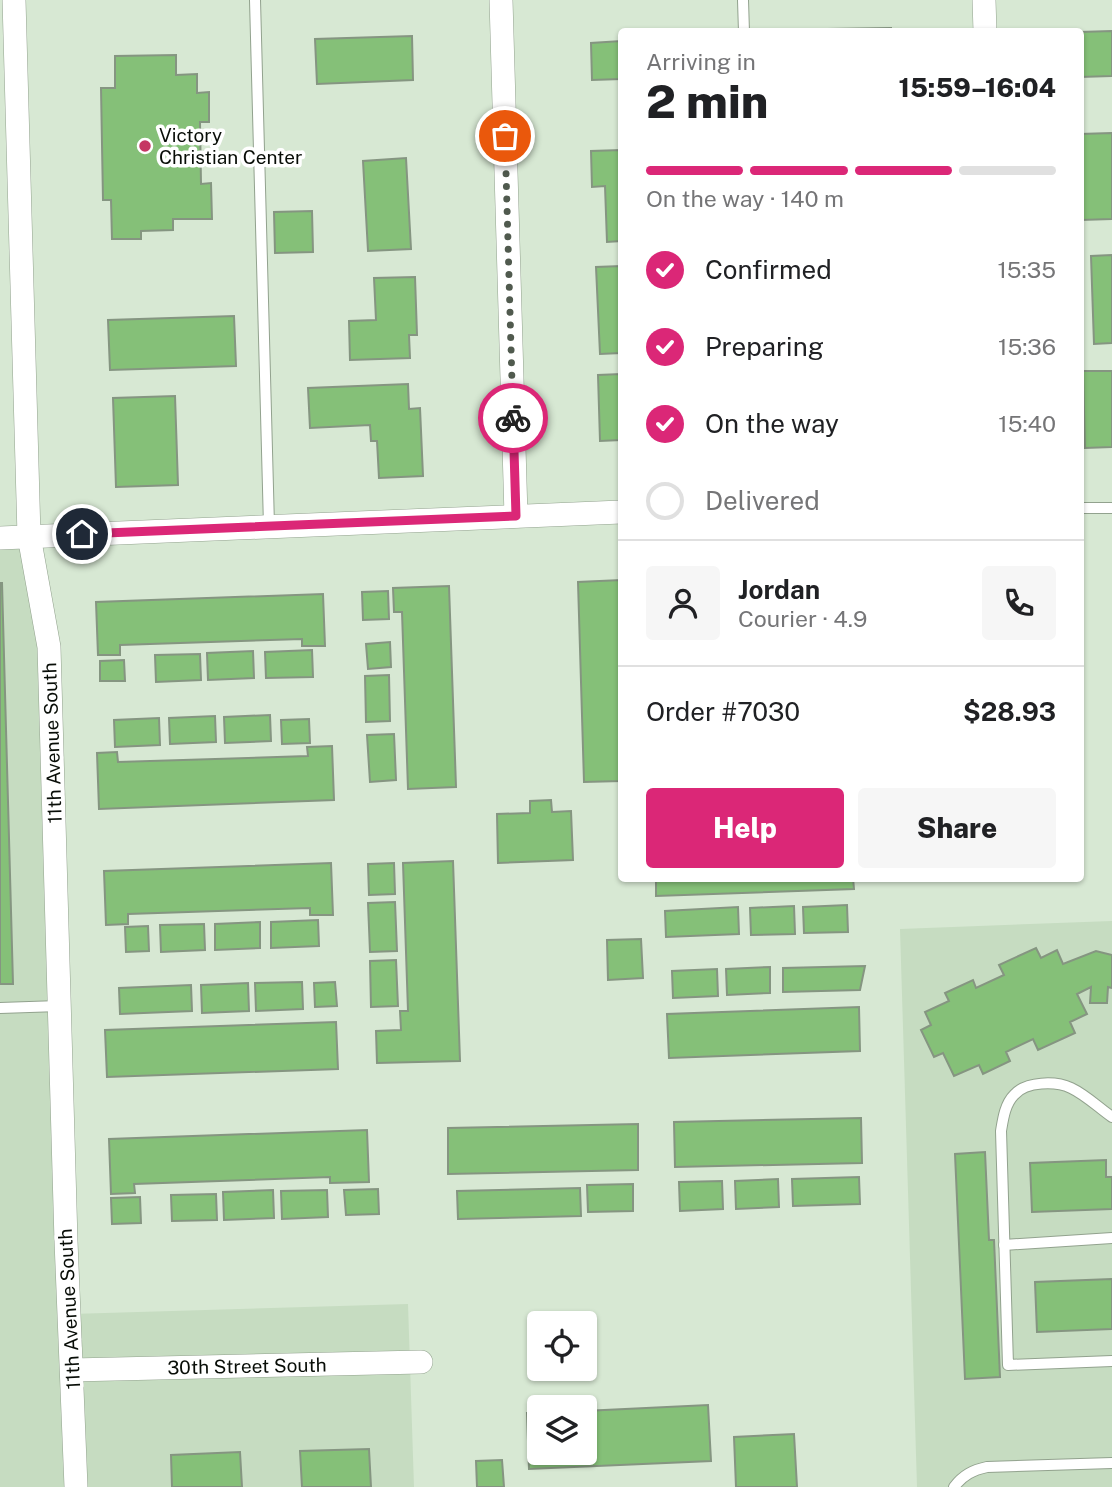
<!DOCTYPE html>
<meta charset="utf-8">
<style>
body{margin:0;font-family:"Public Sans",sans-serif;background:#f6f6f6;color:#202124;height:100vh;display:flex;flex-direction:column;font-size:26px;white-space:nowrap}
*{box-sizing:border-box;margin:0}
p{font-size:23px;color:#757577}
.icon{flex:none;width:38px;height:38px;fill:none;stroke:currentColor;stroke-width:2;stroke-linecap:round;stroke-linejoin:round}
.map{position:relative;flex:1;overflow:hidden}
.sheet{position:absolute;left:618px;top:28px;width:466px;height:854px;display:flex;flex-direction:column;background:#fff;border-radius:7px;box-shadow:0 2px 5px #0004}
.sheet>*{flex:none}
.fabs{position:absolute;left:527px;top:1311px;display:grid;gap:14px}
.fabs a{display:grid;place-items:center;width:70px;height:70px;border-radius:7px;background:#fff;box-shadow:0 2px 5px #0004;font-size:35px}
.pin{position:absolute;display:grid;place-items:center;width:60px;height:60px;color:#fff;margin:-30px;border:4px solid #fff;border-radius:50%;box-shadow:0 2px 7px #0007}
.courier{position:absolute;display:grid;place-items:center;width:70px;height:70px;margin:-35px;border:5px solid #db2777;border-radius:50%;background:#fff;color:#222;box-shadow:0 2px 9px #0007}
.headline em{font-style:normal;font-weight:800}
.headline div{display:flex;flex-direction:column-reverse}
.headline{display:flex;align-items:center;justify-content:space-between;height:119px;padding:0 28px}
h1{font-size:46px;font-weight:800;line-height:52px}
.bar{display:grid;grid-template-columns:repeat(4,1fr);gap:10px 7px;align-content:center;height:84px;padding:0 28px}
.bar i{height:9px;border-radius:5px;background:#e0e0e0}
.bar .selected{background:#db2777}
.bar p{grid-column:span 4}
.line{display:flex;align-items:center;gap:18px;padding:0 28px;border-top:2px solid #e0e0e0}
.line div{flex:1}
.round{display:grid;place-items:center;flex:none;width:74px;height:74px;border-radius:7px;background:#f6f6f6}
ol{padding:0 28px;list-style:none}
li{display:flex;align-items:center;gap:21px;height:77px}
li p{margin-inline-start:auto}
li .icon{padding:7px;border-radius:50%;background:#db2777;color:#fff;stroke-width:4}
li:last-child{color:#757577}
li i{width:38px;height:38px;border:4px solid #e0e0e0;border-radius:50%}
.action{display:flex;gap:14px;margin-top:auto;padding:14px 28px}
.action a{flex:1;height:80px;border-radius:7px;background:#db2777;color:#fff;font-size:28px;font-weight:800;line-height:80px;text-align:center}
.action a+a{background:#f6f6f6;color:#202124}
.map>svg:first-child{display:block}
.built{fill:#c6dcc1}
.building{fill:#85c078;stroke:#859581;stroke-width:2}
.lines{fill:none;stroke-linecap:round;stroke-linejoin:round}
.lane-casing{stroke:#92a28e;stroke-width:12}
.street-casing{stroke:#92a28e;stroke-width:24}
.lane{stroke:#fff;stroke-width:10}
.street{stroke:#fff;stroke-width:23}
.done{stroke:#505a4e;stroke-width:7;stroke-dasharray:0 12.6}
.route{stroke:#db2777;stroke-width:9}
.poi-dot{fill:#c53763;stroke:#fff;stroke-width:2.5}
.labels{text-anchor:middle;dominant-baseline:central;stroke-width:7;stroke-linejoin:round;paint-order:stroke}
.poi-label{font-size:19px;fill:#080d07;stroke:#fff;text-anchor:start}
.street-label{font-size:19px;fill:#080d07;stroke:#fff}
</style>
<div class="map">
<svg width="1112" height="1487" viewBox="0 0 1112 1487">
<rect width="100%" height="100%" fill="#d7e8d3"/>
<g class="built">
<polygon points="29,536 49,647 71,1314 408,1304 414,1487 0,1487 0,538"/>
<polygon points="1112,921 1112,1487 917,1487 900,929"/>
</g>
<g class="building">
<polygon points="891,28 891,32 763,32 763,30"/>
<polygon points="1112,31 1112,76 1080,77 1080,32"/>
<polygon points="412,36 413,80 317,84 315,39"/>
<polygon points="621,41 621,79 592,80 591,43"/>
<polygon points="176,55 176,75 197,74 197,93 209,92 209,122 200,122 201,184 211,183 212,219 173,219 173,230 141,231 141,239 112,239 111,200 103,200 101,88 115,88 115,56"/>
<polygon points="1112,133 1112,219 1081,220 1080,134"/>
<polygon points="621,150 621,241 607,242 605,186 592,187 591,151"/>
<polygon points="406,158 411,249 368,251 363,161"/>
<polygon points="312,211 313,252 275,253 274,212"/>
<polygon points="1112,255 1112,343 1094,344 1091,256"/>
<polygon points="621,266 621,353 600,354 596,267"/>
<polygon points="415,277 417,335 409,335 410,358 350,360 349,321 376,320 374,278"/>
<polygon points="234,316 236,366 110,370 108,320"/>
<polygon points="1083,371 1112,371 1112,447 1085,448"/>
<polygon points="621,374 621,440 600,441 598,375"/>
<polygon points="408,384 409,409 420,408 423,476 379,478 377,441 371,441 370,425 310,428 308,388"/>
<polygon points="175,396 178,485 116,487 113,398"/>
<polygon points="621,580 621,781 584,782 578,582"/>
<polygon points="0,583 2,583 13,984 0,984"/>
<polygon points="449,586 456,787 408,789 402,612 394,612 393,588"/>
<polygon points="388,591 389,619 363,620 362,592"/>
<polygon points="323,594 325,646 302,646 302,639 120,645 120,655 98,655 96,602"/>
<polygon points="390,642 391,667 368,669 366,644"/>
<polygon points="312,650 313,677 266,678 265,652"/>
<polygon points="253,651 254,678 208,680 207,653"/>
<polygon points="200,654 201,680 156,682 155,655"/>
<polygon points="124,660 125,681 100,681 100,661"/>
<polygon points="389,675 390,721 366,722 365,676"/>
<polygon points="270,715 271,741 225,743 224,717"/>
<polygon points="215,716 216,742 170,744 169,718"/>
<polygon points="159,718 160,745 115,747 114,720"/>
<polygon points="309,719 310,743 282,744 281,720"/>
<polygon points="394,734 396,780 370,782 367,735"/>
<polygon points="332,746 334,800 99,809 97,753 117,752 118,762 308,756 307,747"/>
<polygon points="551,800 552,812 571,811 573,860 498,863 497,814 530,813 530,801"/>
<polygon points="453,861 460,1061 377,1063 376,1031 401,1030 400,1011 408,1011 403,863"/>
<polygon points="331,863 333,915 310,915 310,908 128,914 128,924 106,925 104,871"/>
<polygon points="394,863 395,894 369,895 368,864"/>
<polygon points="656,878 853,878 854,889 656,896"/>
<polygon points="395,902 397,951 370,952 368,903"/>
<polygon points="847,905 848,932 804,933 803,907"/>
<polygon points="794,906 795,934 751,935 750,908"/>
<polygon points="738,907 739,934 666,937 665,911"/>
<polygon points="318,920 319,946 271,948 271,922"/>
<polygon points="260,922 260,948 215,950 215,924"/>
<polygon points="204,924 205,950 161,952 160,925"/>
<polygon points="148,926 149,951 126,952 125,927"/>
<polygon points="641,939 643,978 608,980 607,940"/>
<polygon points="1036,948 1041,958 1057,950 1063,964 1096,951 1112,955 1112,988 1108,987 1107,1003 1090,1003 1091,987 1077,994 1087,1014 1070,1022 1075,1033 1038,1050 1033,1039 1006,1052 1010,1061 983,1074 979,1065 954,1076 943,1053 934,1057 921,1030 931,1025 925,1012 949,1001 945,993 973,980 976,988 1004,975 999,965"/>
<polygon points="396,960 398,1006 371,1007 370,961"/>
<polygon points="865,966 860,990 783,992 783,968"/>
<polygon points="770,967 770,993 727,995 726,969"/>
<polygon points="717,969 718,996 673,998 672,971"/>
<polygon points="302,982 303,1009 256,1011 255,983"/>
<polygon points="335,982 337,1006 315,1007 314,983"/>
<polygon points="248,983 249,1011 202,1013 201,985"/>
<polygon points="191,985 192,1011 120,1014 119,988"/>
<polygon points="859,1007 860,1051 669,1058 667,1014"/>
<polygon points="336,1022 338,1069 107,1077 105,1030"/>
<polygon points="861,1118 862,1163 675,1167 674,1122"/>
<polygon points="638,1124 638,1170 448,1174 448,1128"/>
<polygon points="367,1130 369,1182 330,1183 330,1177 134,1184 135,1193 111,1194 109,1139"/>
<polygon points="985,1152 989,1240 994,1240 1000,1377 965,1379 955,1154"/>
<polygon points="1106,1160 1106,1177 1112,1177 1112,1209 1032,1212 1030,1163"/>
<polygon points="859,1177 860,1204 793,1206 792,1179"/>
<polygon points="778,1179 779,1207 736,1209 735,1181"/>
<polygon points="722,1181 723,1209 680,1211 679,1182"/>
<polygon points="633,1184 633,1211 588,1212 587,1185"/>
<polygon points="580,1188 581,1216 458,1219 457,1191"/>
<polygon points="378,1189 379,1214 346,1215 344,1190"/>
<polygon points="273,1190 274,1218 224,1220 223,1192"/>
<polygon points="327,1190 328,1217 282,1219 281,1191"/>
<polygon points="216,1194 217,1220 172,1221 171,1195"/>
<polygon points="140,1197 141,1223 112,1224 111,1198"/>
<polygon points="1112,1279 1112,1329 1037,1332 1035,1282"/>
<polygon points="708,1405 711,1461 529,1469 527,1413 539,1413 539,1452 584,1452 584,1411"/>
<polygon points="794,1434 797,1487 736,1487 734,1437"/>
<polygon points="369,1449 371,1487 302,1487 300,1451"/>
<polygon points="240,1452 242,1487 172,1487 171,1455"/>
<polygon points="502,1460 504,1487 477,1487 476,1461"/>
</g>
<g class="lines">
<g class="lane-casing">
<g id="lane">
<polyline points="255,0 269,526"/>
<polyline points="743,0 744,32"/>
<polyline points="1080,508 1112,508"/>
<polyline points="0,1008 59,1006"/>
<path d="M1112 1117C1099 1108 1086 1095 1071 1088 1056 1081 1026 1081 1014 1095 1005 1104 1003 1119 1001 1131L1008 1365 1112 1361"/>
<polyline points="1004,1245 1112,1238"/>
<path d="M954 1487C963 1475 973 1470 987 1467L1112 1463"/>
</g>
</g>
<g class="street-casing">
<g id="street">
<polyline points="14,0 29,536 49,647 66,1241 76,1487"/>
<polyline points="501,0 516,516"/>
<polyline points="984,0 985,32"/>
<polyline points="0,538 621,512"/>
<polyline points="72,1370 421,1362"/>
</g>
</g>
<use href="#lane" class="lane"/>
<use href="#street" class="street"/>
</g>
<g class="lines">
<polyline class="done" points="505,136 513,418"/>
<polyline class="route" points="82,534 516,516 513,418"/>
</g>
<circle class="poi-dot" cx="145" cy="146" r="7"/>
<g class="labels">
<g class="poi-label">
<text x="159" y="135">Victory<tspan x="159" dy="22">Christian Center</tspan></text>
</g>
<g class="street-label">
<text transform="translate(52 743) rotate(-92)">11th Avenue South</text>
<text transform="translate(69 1309) rotate(-93)">11th Avenue South</text>
<text transform="translate(247 1366) rotate(-1)">30th Street South</text>
</g>
</g>
</svg>
<div class="fabs">
<a><svg class="icon" aria-label="locate" viewBox="0 0 24 24"><circle cx="12" cy="12" r="6"/><path d="M12 2v4M12 18v4M2 12h4M18 12h4"/></svg></a>
<a><svg class="icon" aria-label="layers" viewBox="0 0 24 24"><path d="M12 4l9 5-9 5-9-5zM3 14l9 5 9-5"/></svg></a>
</div>
<div class="pin" style="left:505px;top:136px;background:#ea580c"><svg class="icon" aria-label="bag" viewBox="0 0 24 24"><path d="M5 8h14l-1 12H6zM9 8a3 3 0 0 1 6 0"/></svg></div>
<div class="pin" style="left:82px;top:534px;background:#1f2937"><svg class="icon" aria-label="home" viewBox="0 0 24 24"><path d="M3 11l9-7 9 7M6 9v11h12V9"/></svg></div>
<div class="courier" style="left:513px;top:418px"><svg class="icon" aria-label="bike" viewBox="0 0 24 24"><circle cx="6" cy="16" r="4"/><circle cx="18" cy="16" r="4"/><path d="M6 16l4-8h5l3 8M10 8l3 8H6M13 5h3"/></svg></div>
<section class="sheet">
<div class="headline"><div><h1>2 min</h1><p>Arriving in</p></div><em>15:59–16:04</em></div>
<div class="bar"><i class="selected"></i><i class="selected"></i><i class="selected"></i><i></i><p>On the way · 140 m</p></div>
<ol>
<li><svg class="icon" aria-label="check" viewBox="0 0 24 24"><path d="M5 12l5 5 9-10"/></svg>Confirmed<p>15:35</p></li>
<li><svg class="icon" aria-label="check" viewBox="0 0 24 24"><path d="M5 12l5 5 9-10"/></svg>Preparing<p>15:36</p></li>
<li><svg class="icon" aria-label="check" viewBox="0 0 24 24"><path d="M5 12l5 5 9-10"/></svg>On the way<p>15:40</p></li>
<li><i></i>Delivered</li>
</ol>
<div class="line" style="height:126px"><a class="round"><svg class="icon" aria-label="person" viewBox="0 0 24 24"><circle cx="12" cy="8" r="4"/><path d="M4 21q1-7 8-7t8 7"/></svg></a><div><b>Jordan</b><p>Courier · 4.9</p></div><a class="round"><svg class="icon" aria-label="phone" viewBox="0 0 24 24"><path d="M5 4h4l2 5-3 2q2 4 5 5l2-3 5 2v4C11 20 4 13 5 4z"/></svg></a></div>
<div class="line" style="height:91px"><div>Order #7030</div><b>$28.93</b></div>
<div class="action"><a>Help</a><a>Share</a></div>
</section>
</div>
